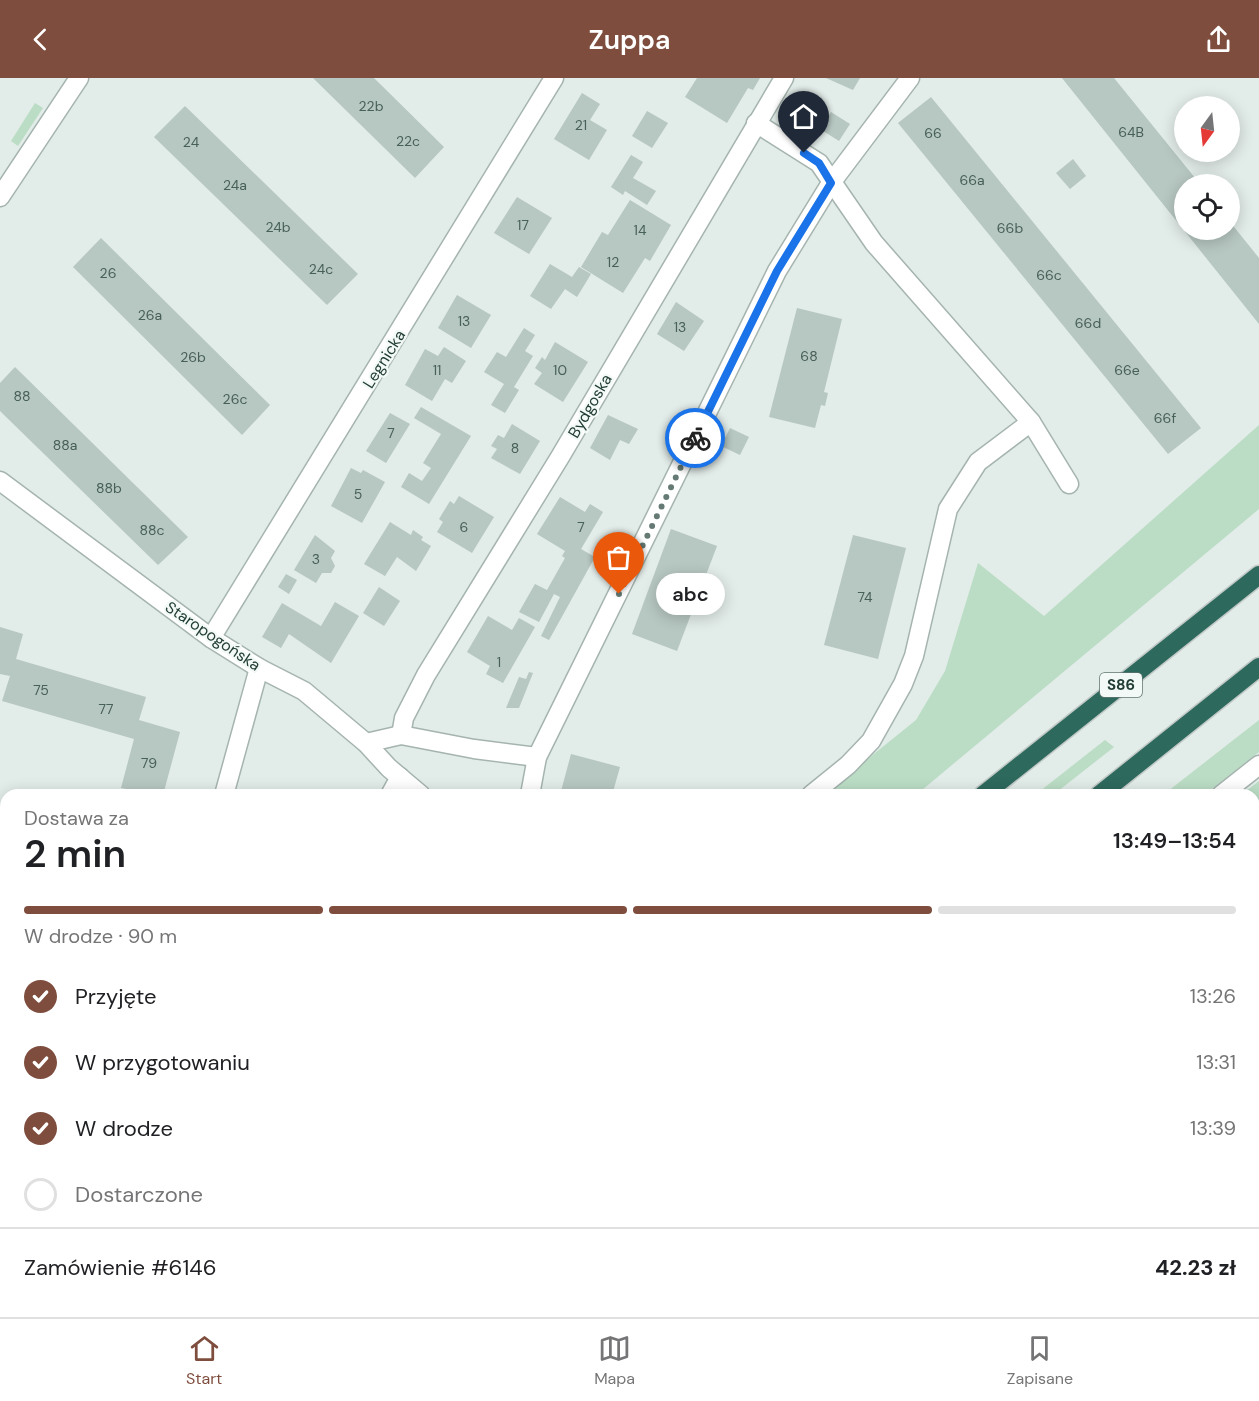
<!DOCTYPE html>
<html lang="pl">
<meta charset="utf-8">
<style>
body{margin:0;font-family:"DM Sans",sans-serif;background:#f6f6f6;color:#202124;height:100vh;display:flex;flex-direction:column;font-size:22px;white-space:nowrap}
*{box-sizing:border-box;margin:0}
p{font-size:20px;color:#757577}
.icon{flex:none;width:33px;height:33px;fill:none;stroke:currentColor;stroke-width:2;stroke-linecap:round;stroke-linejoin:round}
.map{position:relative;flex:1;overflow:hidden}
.sheet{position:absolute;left:0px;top:711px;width:1260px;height:528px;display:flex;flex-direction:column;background:#fff;border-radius:18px 18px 0 0;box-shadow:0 3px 15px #0003}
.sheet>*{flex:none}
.needle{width:39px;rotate:195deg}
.fabs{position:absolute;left:1174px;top:18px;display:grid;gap:12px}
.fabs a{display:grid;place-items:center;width:66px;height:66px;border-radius:50%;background:#fff;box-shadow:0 3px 15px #0003;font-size:30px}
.pin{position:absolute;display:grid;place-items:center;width:51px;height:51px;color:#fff;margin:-62px -26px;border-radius:50% 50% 50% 0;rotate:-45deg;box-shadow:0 0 6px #0007}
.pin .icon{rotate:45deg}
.courier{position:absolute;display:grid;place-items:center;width:60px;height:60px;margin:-30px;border:4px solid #1a73e8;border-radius:50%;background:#fff;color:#222;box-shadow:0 2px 8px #0007}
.bubble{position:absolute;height:42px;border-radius:21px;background:#fff;box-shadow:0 3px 15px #0003;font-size:20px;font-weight:600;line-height:42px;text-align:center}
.summary em{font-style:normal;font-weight:600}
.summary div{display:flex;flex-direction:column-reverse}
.summary{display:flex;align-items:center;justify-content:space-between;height:102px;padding:0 24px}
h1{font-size:39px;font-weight:600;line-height:45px}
.bar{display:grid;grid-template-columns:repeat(4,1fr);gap:9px 6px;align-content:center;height:72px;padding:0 24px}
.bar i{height:8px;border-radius:4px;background:#e0e0e0}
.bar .on{background:#7e4d3d}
.bar p{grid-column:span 4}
.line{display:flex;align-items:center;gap:15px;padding:0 24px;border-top:2px solid #e0e0e0}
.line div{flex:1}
ol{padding:0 24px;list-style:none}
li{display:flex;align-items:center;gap:18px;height:66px}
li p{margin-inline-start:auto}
li .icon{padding:6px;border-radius:50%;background:#7e4d3d;color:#fff;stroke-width:4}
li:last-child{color:#757577}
li i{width:33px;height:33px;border:3px solid #e0e0e0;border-radius:50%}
header{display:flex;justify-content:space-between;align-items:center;height:78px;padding:0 24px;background:#7e4d3d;color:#fff;font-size:27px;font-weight:600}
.tab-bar{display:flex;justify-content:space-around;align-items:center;height:84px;border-top:2px solid #e0e0e0;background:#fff;font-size:16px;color:#757577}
.tab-bar a{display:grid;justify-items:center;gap:3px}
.tab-bar .on{color:#7e4d3d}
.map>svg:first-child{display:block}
.green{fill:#bbddc5}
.building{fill:#b7c7c1}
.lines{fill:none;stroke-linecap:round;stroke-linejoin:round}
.minor-casing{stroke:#a5b4af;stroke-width:21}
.highway-casing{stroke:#c1c9c7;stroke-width:21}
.minor{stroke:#fff;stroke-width:18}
.highway{stroke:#2e695e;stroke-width:18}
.done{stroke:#657a74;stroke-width:6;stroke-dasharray:0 10.8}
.route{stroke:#1a73e8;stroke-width:8}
.labels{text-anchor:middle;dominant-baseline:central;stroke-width:4.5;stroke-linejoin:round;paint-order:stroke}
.number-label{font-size:14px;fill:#476059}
.shield{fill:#f3f9f6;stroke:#617570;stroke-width:1.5}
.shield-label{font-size:15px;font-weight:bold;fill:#223d36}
.street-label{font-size:16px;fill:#223d36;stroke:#f3f9f6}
</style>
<header><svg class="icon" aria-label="back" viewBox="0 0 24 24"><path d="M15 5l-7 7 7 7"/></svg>Zuppa<svg class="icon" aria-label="share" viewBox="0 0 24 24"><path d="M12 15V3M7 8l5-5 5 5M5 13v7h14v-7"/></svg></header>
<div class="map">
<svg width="1259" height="1239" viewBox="0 0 1259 1239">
<rect width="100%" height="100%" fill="#e2ece8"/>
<g class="green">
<polygon points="35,25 43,30 18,68 11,63"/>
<polygon points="1259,347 1259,431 916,717 823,717 916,642 945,593 978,485 1044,538"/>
<polygon points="1259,642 1259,674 1204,717 1163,717"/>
<polygon points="1105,662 1114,669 1053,717 1035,717"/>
<polygon points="1259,703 1259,1035 1254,1039 1254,717 1241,717"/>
<polygon points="11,1233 252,1233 245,1239 9,1239"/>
<polygon points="521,1233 634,1233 626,1239 514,1239"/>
</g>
<g class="building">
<polygon points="313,0 374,0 444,69 415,100"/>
<polygon points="697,0 760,0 753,12 748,10 727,45 685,19"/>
<polygon points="826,0 860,0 853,12"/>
<polygon points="1062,0 1114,0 1200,106 1185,106 1185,152 1230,152 1230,144 1259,180 1259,246"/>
<polygon points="582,15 600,26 590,42 607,52 589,82 554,61"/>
<polygon points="931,19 1201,350 1168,376 898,45"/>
<polygon points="185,28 358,196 327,227 154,59"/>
<polygon points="647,33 668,45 652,70 632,58"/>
<polygon points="831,34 850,46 839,63 820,51"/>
<polygon points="631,77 643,84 633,100 656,113 647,127 625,113 623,117 611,109"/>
<polygon points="1073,81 1086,98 1070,111 1056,95"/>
<polygon points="517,119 552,140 529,176 494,155"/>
<polygon points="630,122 671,147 650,183 645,180 623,215 581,189 602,154 608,157"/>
<polygon points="101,160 270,327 242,357 73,189"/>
<polygon points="550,186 572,199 579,189 591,196 577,219 565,211 551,231 530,218"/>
<polygon points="457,217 491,237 471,270 438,250"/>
<polygon points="676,224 704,243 684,273 657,256"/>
<polygon points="797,230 842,241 824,314 828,315 825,328 821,327 815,350 769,339"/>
<polygon points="524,250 535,257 525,273 533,278 514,309 519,312 505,335 491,327 504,306 484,294 497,274 506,279"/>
<polygon points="555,264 588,284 563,324 534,306 542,295 535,290 542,279 545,282"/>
<polygon points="444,269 466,283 452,305 445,301 432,323 405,307 425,271 438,278"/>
<polygon points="15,289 188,459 158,487 0,333 0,305"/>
<polygon points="421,329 471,358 429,426 401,409 409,395 422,403 431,390 423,385 441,356 414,340"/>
<polygon points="390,335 410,346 386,385 366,373"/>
<polygon points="608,337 638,351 629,366 620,362 610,382 590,370"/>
<polygon points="512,346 540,363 520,396 491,380 497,371 491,368 498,357 504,360"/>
<polygon points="730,350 749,359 740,377 721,368"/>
<polygon points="351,390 361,395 363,392 385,404 362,445 331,428"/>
<polygon points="459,418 494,439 472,475 437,454 443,444 439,441 450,423 454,426"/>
<polygon points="560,419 585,434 590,426 603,434 581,471 595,479 549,562 541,558 560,519 554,516 539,544 519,534 535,506 547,512 565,480 562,478 565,473 537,456"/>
<polygon points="390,444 411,457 413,452 423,459 421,462 431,468 416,493 397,479 385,498 364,486"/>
<polygon points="671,451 717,468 677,573 632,556"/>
<polygon points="315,457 335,473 331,480 335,488 331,495 322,495 316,505 294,492"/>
<polygon points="853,457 906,470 878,581 824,567"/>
<polygon points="286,496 297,502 289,516 278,509"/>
<polygon points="379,509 400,523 384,548 363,535"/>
<polygon points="335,524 359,538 331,585 289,556 281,570 262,559 282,525 321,548"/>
<polygon points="488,538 512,552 519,540 535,549 503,605 486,596 490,588 467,574"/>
<polygon points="0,549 23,556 16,581 146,619 139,642 180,654 163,717 130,717 132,712 121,710 134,661 2,623 10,598 0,596"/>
<polygon points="529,594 533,595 519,630 506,630 519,599 526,601"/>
<polygon points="571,676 620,689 612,717 560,717"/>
<polygon points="1259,1084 1259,1239 1084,1239 1079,1233 1254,1233 1254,1088"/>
</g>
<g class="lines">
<g class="minor-casing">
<g id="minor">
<polyline points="756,45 819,85 874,165 1031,344"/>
<polyline points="0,119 79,0"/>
<polyline points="0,403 211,560 259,590 304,613 366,665 389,690 421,717"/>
<polyline points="211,560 554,0"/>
<polyline points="401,657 404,640 426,597 560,379 784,0"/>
<polyline points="366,665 401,657 474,671 537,679"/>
<polyline points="224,717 259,590"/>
<polyline points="390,717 400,699"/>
<polyline points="530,717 537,679 777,193 831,105 910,0"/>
<polyline points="811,717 848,687 871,663 903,606 914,578 948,431 978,384 1031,344 1069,406"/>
<polyline points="1221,717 1259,687"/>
<polyline points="1254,1054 1259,1050"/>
<polyline points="0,1200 6,1202"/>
<polyline points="960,1233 962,1239"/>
<polyline points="1042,1239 1044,1233"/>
</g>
</g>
<g class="highway-casing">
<g id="highway">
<polyline points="983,717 1259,497"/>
<polyline points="1099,717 1259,589"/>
<polyline points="328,1239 336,1233"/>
<polyline points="437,1239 445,1233"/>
</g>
</g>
<use href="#minor" class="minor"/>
<use href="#highway" class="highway"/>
</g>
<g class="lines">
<polyline class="done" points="619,516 695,360"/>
<polyline class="route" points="695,360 777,193 831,105 819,85 804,75"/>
</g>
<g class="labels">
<g class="number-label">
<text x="371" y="28">22b</text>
<text x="581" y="47">21</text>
<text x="1131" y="54">64B</text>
<text x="933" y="55">66</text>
<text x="408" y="63">22c</text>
<text x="191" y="64">24</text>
<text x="972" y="102">66a</text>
<text x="235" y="107">24a</text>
<text x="523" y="147">17</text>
<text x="278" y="149">24b</text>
<text x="1010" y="150">66b</text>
<text x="640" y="152">14</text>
<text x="613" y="184">12</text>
<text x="321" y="191">24c</text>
<text x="108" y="195">26</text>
<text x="1049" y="197">66c</text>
<text x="150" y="237">26a</text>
<text x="464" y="243">13</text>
<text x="1088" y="245">66d</text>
<text x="680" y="249">13</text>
<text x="809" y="278">68</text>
<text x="193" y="279">26b</text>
<text x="437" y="292">11</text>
<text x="560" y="292">10</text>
<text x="1127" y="292">66e</text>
<text x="22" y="318">88</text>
<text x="235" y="321">26c</text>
<text x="1165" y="340">66f</text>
<text x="391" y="355">7</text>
<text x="65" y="367">88a</text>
<text x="515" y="370">8</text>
<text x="109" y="410">88b</text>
<text x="358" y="416">5</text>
<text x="464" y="449">6</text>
<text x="581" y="449">7</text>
<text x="152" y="452">88c</text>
<text x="316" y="481">3</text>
<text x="865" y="519">74</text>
<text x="499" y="584">1</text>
<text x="41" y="612">75</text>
<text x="106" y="631">77</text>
<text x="149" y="685">79</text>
</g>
<rect class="shield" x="1100" y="595" width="42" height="24" rx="4.5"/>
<g class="shield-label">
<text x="1121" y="607">S86</text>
</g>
<g class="street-label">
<text transform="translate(384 281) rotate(-58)">Legnicka</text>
<text transform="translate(590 328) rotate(-60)">Bydgoska</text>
<text transform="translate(213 558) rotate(34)">Staropogońska</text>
</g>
</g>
</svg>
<div class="fabs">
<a><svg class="needle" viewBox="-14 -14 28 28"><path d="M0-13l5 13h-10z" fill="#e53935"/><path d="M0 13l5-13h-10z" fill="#757577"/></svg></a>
<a><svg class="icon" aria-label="locate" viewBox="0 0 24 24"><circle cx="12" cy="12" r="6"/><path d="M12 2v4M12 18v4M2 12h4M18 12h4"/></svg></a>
</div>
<div class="pin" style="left:619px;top:516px;background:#ea580c"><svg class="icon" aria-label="bag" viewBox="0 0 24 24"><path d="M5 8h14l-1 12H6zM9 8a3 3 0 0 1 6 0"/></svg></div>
<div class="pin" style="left:804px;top:75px;background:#1f2937"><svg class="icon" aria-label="home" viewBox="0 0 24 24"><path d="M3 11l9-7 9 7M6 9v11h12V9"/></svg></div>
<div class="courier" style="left:695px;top:360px"><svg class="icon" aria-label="bike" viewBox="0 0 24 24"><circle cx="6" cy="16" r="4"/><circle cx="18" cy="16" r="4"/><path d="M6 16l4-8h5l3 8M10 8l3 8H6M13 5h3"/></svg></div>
<div class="bubble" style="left:656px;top:495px;width:69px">abc</div>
<section class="sheet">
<div class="summary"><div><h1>2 min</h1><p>Dostawa za</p></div><em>13:49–13:54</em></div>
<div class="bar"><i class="on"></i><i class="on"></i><i class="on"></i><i></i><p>W drodze · 90 m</p></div>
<ol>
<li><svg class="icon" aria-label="check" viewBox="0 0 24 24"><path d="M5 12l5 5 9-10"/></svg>Przyjęte<p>13:26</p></li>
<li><svg class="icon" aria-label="check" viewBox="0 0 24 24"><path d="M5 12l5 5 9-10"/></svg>W przygotowaniu<p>13:31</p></li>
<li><svg class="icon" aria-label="check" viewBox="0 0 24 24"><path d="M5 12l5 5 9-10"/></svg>W drodze<p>13:39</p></li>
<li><i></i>Dostarczone</li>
</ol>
<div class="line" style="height:78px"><div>Zamówienie #6146</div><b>42.23 zł</b></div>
</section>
</div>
<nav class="tab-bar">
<a class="on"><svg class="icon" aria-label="home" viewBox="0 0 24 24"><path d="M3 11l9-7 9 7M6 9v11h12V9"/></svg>Start</a>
<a><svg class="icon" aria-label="map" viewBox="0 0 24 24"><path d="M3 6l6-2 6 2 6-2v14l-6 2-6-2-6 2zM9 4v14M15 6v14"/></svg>Mapa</a>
<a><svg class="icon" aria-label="saved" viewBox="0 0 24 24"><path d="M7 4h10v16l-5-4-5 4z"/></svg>Zapisane</a>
</nav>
